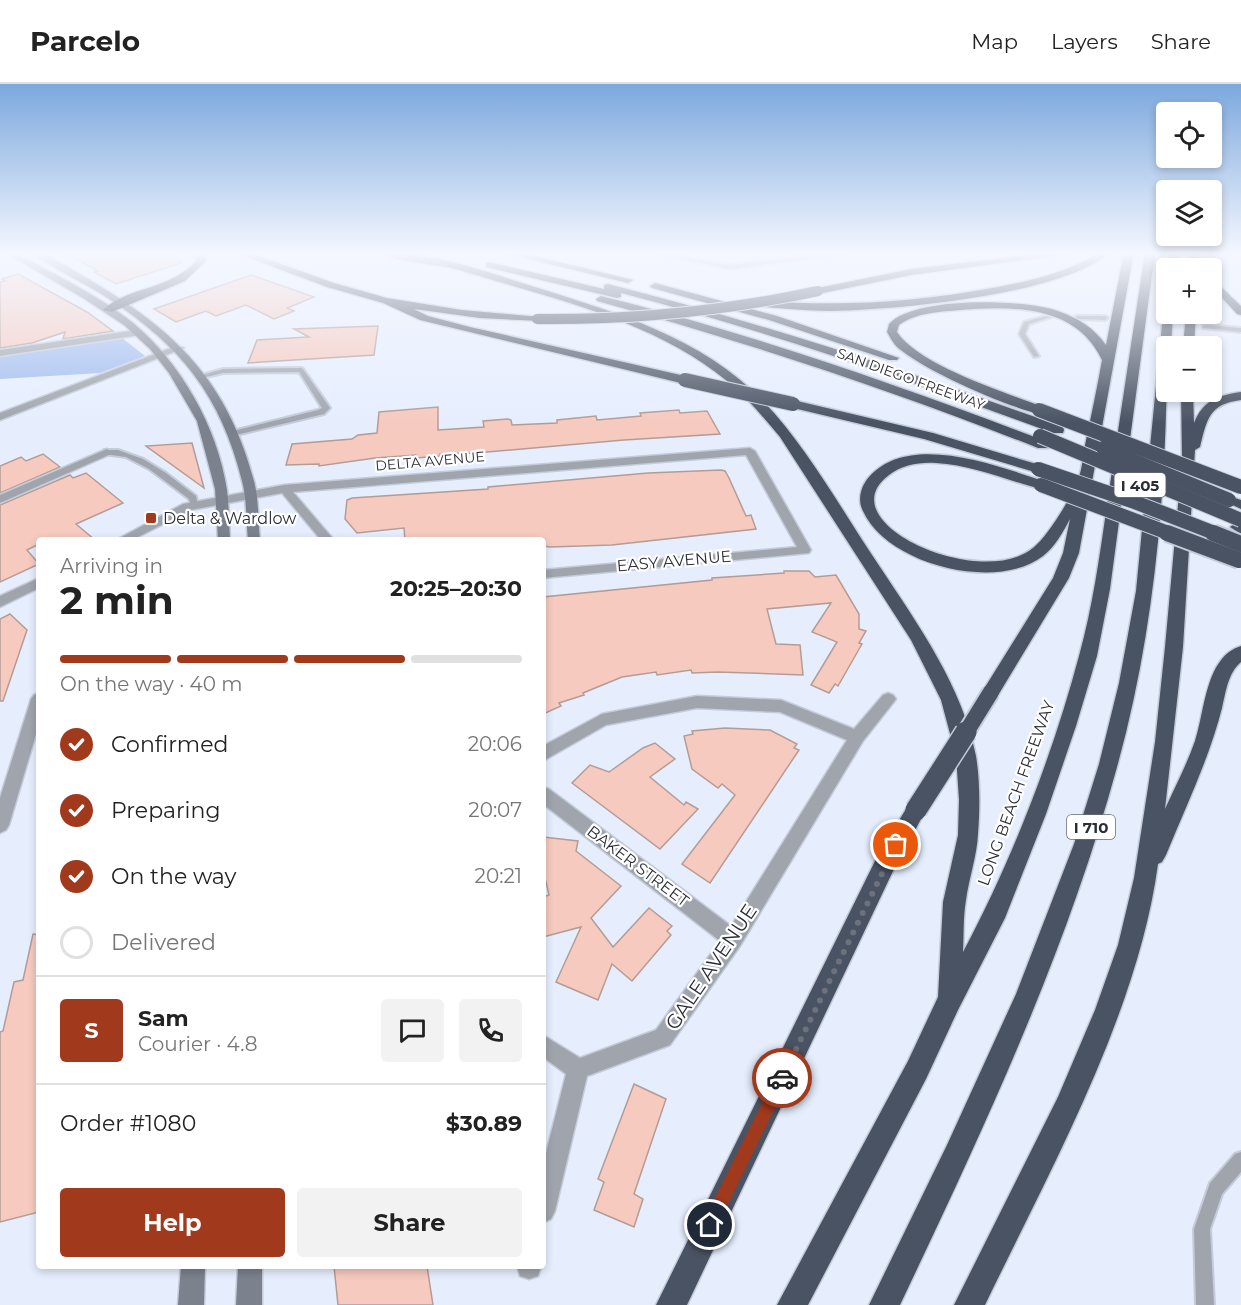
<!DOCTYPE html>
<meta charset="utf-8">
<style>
body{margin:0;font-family:Montserrat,sans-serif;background:#f2f2f2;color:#222;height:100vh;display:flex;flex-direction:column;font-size:22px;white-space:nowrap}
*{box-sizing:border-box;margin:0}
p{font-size:20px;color:#767676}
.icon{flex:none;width:33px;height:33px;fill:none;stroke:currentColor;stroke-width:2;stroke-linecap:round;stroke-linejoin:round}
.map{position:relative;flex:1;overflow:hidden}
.details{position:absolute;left:36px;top:453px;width:510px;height:732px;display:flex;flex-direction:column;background:#fff;border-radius:6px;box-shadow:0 3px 9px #0003}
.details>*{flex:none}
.buttons{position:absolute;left:1156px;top:18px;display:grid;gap:12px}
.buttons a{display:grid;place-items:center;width:66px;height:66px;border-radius:6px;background:#fff;box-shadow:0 3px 9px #0003;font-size:30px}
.pin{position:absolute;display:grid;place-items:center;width:51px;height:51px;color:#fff;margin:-26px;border:3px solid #fff;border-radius:50%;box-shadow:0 2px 6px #0007}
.courier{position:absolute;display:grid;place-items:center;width:60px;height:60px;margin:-30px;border:4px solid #a1391d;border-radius:50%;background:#fff;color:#222;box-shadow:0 2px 8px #0007}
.headline em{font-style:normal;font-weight:700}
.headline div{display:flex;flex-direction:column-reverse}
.headline{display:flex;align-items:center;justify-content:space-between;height:102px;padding:0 24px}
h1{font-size:39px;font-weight:700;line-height:45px}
.bar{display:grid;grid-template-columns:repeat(4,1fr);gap:9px 6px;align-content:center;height:72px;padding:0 24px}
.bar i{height:8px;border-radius:4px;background:#e0e0e0}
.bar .active{background:#a1391d}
.bar p{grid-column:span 4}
.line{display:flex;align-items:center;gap:15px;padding:0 24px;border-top:2px solid #e0e0e0}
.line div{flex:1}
.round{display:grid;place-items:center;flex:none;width:63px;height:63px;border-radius:6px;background:#f2f2f2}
ol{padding:0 24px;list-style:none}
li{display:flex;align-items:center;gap:18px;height:66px}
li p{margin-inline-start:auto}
li .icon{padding:6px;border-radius:50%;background:#a1391d;color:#fff;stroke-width:4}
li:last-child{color:#767676}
li i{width:33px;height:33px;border:3px solid #e0e0e0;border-radius:50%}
.action{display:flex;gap:12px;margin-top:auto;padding:12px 24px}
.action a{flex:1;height:69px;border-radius:6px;background:#a1391d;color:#fff;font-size:24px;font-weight:700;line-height:69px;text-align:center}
.action a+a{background:#f2f2f2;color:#222}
header{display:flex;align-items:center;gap:36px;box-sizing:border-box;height:84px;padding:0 30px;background:#fff;border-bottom:2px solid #e0e0e0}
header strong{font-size:28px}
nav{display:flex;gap:33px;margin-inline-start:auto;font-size:21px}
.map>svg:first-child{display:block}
.green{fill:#a2bdee}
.building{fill:#f6cabf;stroke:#b49c96;stroke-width:1.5}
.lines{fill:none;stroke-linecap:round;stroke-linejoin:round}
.service-casing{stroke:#c4cbda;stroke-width:4}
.minor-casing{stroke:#c4cbda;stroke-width:3}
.secondary-casing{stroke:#c4cbda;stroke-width:3}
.motorway-casing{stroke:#c4cbda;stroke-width:3}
.service{fill:#a0a5ad;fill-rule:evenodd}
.minor{fill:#a0a5ad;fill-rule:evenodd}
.secondary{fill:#7b818d;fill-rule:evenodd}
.motorway{fill:#4a5363;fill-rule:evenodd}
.motorway-bridge-far3-casing{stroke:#c4cbda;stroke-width:12;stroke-linecap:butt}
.motorway-bridge-far2-casing{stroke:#c4cbda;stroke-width:16;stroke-linecap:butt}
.motorway-bridge-far1-casing{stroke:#c4cbda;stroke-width:20;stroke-linecap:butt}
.motorway-bridge-casing{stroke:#c4cbda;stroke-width:24;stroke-linecap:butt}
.motorway-bridge-far3{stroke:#4a5363;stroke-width:10}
.motorway-bridge-far2{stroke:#4a5363;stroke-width:14}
.motorway-bridge-far1{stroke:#4a5363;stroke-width:16}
.motorway-bridge{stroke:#4a5363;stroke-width:21}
.route{fill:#a1391d}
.done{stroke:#6c717c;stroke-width:6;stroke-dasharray:0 10.8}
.poi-dot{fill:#a1391d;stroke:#fff;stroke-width:2}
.labels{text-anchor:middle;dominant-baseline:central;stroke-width:4.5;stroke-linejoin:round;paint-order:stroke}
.far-street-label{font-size:14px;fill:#2a2e36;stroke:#fff}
.shield{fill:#fff;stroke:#6a6d72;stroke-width:1.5}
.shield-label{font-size:15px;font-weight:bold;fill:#2a2e36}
.poi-label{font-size:16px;fill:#2a2e36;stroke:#fff;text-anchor:start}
.street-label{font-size:16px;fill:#2a2e36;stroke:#fff}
.near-street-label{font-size:20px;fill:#2a2e36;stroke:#fff}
</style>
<header>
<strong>Parcelo</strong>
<nav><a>Map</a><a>Layers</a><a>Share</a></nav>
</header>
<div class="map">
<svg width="1241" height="1221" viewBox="0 0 1241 1221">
<rect width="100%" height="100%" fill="#e6eefe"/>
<polygon class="green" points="122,254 145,272 100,289 0,295 0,272"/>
<g class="building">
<polygon points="63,168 171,168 181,179 116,200 94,188 98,187"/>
<polygon points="18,190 87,228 113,247 63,255 65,248 32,259 0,264 0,198 5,197 2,195"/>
<polygon points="251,191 314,213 287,224 294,227 274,235 246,221 216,232 206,227 176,238 154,225"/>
<polygon points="378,242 374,271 248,279 257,256 309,253 294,245"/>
<polygon points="438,323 438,346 484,343 483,337 508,335 511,336 512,341 557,339 557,336 596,332 597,336 641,332 640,329 679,326 680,329 707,327 720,350 624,356 476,369 440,370 440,372 416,374 416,371 375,374 319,382 319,380 286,381 292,360 352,355 358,351 377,349 379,328"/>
<polygon points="192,359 204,404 146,362"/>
<polygon points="43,370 60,383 0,409 0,382 21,373 26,377"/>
<polygon points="721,386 725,387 729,394 746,432 751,431 756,445 612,461 550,463 544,462 543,456 405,456 404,444 357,449 345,435 347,416 352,414 488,405 488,403 648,389"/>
<polygon points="86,389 123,419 76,440 95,456 39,456 39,460 27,466 39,480 0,498 0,421 70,391 73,394"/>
<polygon points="784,487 809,487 815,493 836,491 859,530 859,545 866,547 859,559 862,560 838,602 835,600 829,609 811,601 837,558 812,548 831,519 767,525 776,560 800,561 803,591 718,588 692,589 691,586 657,591 656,588 622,593 583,609 584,611 559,619 561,622 543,630 543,513 712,496 712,494 784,489"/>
<polygon points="10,530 27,546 3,617 0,617 0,535"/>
<polygon points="725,644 770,646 797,660 794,664 799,666 710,799 682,780 735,711 722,700 718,704 692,685 684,652 693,650 692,647"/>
<polygon points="655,659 675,675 650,693 684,721 686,718 698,725 660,765 572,699 590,681 609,688 643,664"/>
<polygon points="543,753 578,757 576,767 621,802 591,834 613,863 649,824 672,842 667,847 671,851 632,897 612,880 598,916 556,898 581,843 543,853 543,813 549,811 543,785"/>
<polygon points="33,850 39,851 39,1128 0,1138 0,948 3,947 14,898 23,896"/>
<polygon points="634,1000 666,1015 634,1110 643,1115 634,1143 594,1126 604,1098 598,1095"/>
<polygon points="334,1182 427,1182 433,1221 338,1221"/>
</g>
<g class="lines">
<g class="service-casing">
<g id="service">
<polygon points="649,168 662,168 730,181 838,168 858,168 730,185"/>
<polygon points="1046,232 1051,233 1029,240 1025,250 1039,272 1034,273 1019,250 1024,238"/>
<polygon points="1076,232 1105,232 1108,234 1105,236 1078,235 1076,234"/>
<polygon points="1205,241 1241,244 1241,248 1203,244 1203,242"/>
<polygon points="301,284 303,285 330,324 324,330 232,352 229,352 229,348 318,326 322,324 299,288 223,289 202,294 199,292 223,285"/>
<polygon points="104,366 118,366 143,375 166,389 196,412 198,421 194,424 191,423 189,415 149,385 126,373 104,370"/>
<polygon points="1241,1068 1241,1088 1222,1110 1210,1145 1214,1221 1196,1221 1194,1145 1210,1099 1235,1070"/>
</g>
</g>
<g class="minor-casing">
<g id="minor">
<polygon points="137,246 142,249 140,251 0,272 0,266"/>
<polygon points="176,262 184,264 0,336 0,329"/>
<polygon points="750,364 755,367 811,466 809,469 543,494 543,486 797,463 746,371 293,408 334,456 321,456 282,409 191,426 132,456 116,456 183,420 284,401"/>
<polygon points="107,365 112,368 111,370 0,419 0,411"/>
<polygon points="39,494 39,504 0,523 0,512"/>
<polygon points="39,609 39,640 9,741 6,746 0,749 0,714 31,615 34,611"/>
<polygon points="888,609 893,611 896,615 893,619 863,657 740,862 670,961 587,992 555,1127 551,1135 543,1139 543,1081 566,990 543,973 543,951 580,974 656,946 720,857 543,720 543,703 549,705 731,842 847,656 780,628 697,624 606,641 543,677 543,662 602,630 697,612 781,616 854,645 883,611"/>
<polygon points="517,1182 541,1182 541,1183 538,1192 529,1195 520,1192"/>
</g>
</g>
<g class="secondary-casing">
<g id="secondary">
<path d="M4 168H14C53 190 97 210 132 238 181 279 217 342 227 406 229 422 229 439 230 456H218L215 405 197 337 169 289 150 265 124 241 83 214Z"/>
<path d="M31 168H41C147 227 221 272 254 397 259 416 258 437 260 456H248C246 437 247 416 242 397 221 312 181 262 109 215 84 198 54 186 31 168Z"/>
<polygon points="181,1182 205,1182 204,1221 178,1221"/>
<polygon points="238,1182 262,1182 262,1221 236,1221"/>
</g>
</g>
<g class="motorway-casing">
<g id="motorway">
<path d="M195 168H205L206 177 185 197 112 228 103 226C128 202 169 207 196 177Z"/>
<polygon points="234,168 248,168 334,199 387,214 462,226 541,233 541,237 480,234 414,225 428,232 470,243 685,292 691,296 685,300 420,236 383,219 327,203"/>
<path d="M379 168C433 168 484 187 535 203 617 229 702 253 764 318 808 364 844 430 880 483 919 542 962 602 976 672 980 696 980 725 978 750 977 772 969 794 966 816 963 833 964 851 963 868 1011 779 1053 670 1079 572 1094 518 1101 462 1109 407 1121 327 1133 248 1145 168H1155L1110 505 1097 572 1076 642 1046 730 1005 834 958 926 926 995 808 1221H777L908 977 938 913 943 818 958 751 959 716 956 672 941 616 911 556 780 353C763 333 747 313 727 297 654 236 547 213 459 186 436 179 397 179 379 168Z"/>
<polygon points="500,168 519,168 633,196 628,199"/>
<polygon points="1052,168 1084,168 911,191 818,210 813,207 818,204 911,185"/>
<path d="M1100 168H1111C1062 211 897 226 830 227 804 227 778 224 752 222L747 219 752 216C834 223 911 219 992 204 1030 197 1067 189 1100 168Z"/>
<path d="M1124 168H1134L1079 469 1069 494 997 613 991 615 985 613 982 608 1053 494 1063 469 1070 435C1063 448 1055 463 1043 472 997 508 887 481 863 427 857 416 861 402 869 393 909 347 998 382 1046 398L1048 401 1041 405C1005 396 973 381 936 379 919 378 902 381 889 391 826 438 980 507 1033 464 1048 452 1071 414 1078 396 1082 386 1083 372 1085 361 1091 333 1097 304 1102 276 1076 221 1014 222 961 226 940 228 917 228 899 241L897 248C920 282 1005 308 1043 323L1045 326 1039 330C1003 321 925 287 897 263 893 259 890 253 887 248L889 240C914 212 1024 215 1058 227 1078 234 1094 244 1106 261Z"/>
<polygon points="1169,168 1179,168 1176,184 1167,184"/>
<polygon points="1189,168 1199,168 1197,184 1188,184"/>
<path d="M489 178 604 205V201L608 200C763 239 913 289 1063 343L1064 346 1063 349H1053C911 297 768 247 621 209V213L617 214 486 183V179Z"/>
<polygon points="1212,194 1241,222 1241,231 1237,230 1212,203"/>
<polygon points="655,199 777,232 899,274 897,276 889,276 769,236 652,204 650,202"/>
<path d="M601 212C753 250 901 302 1048 358L1050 361 1048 364H1038C894 307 747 258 597 217L596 215Z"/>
<path d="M1167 227V230H1173L1171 262H1167C1167 402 1155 547 1117 683 1066 870 983 1046 900 1221H869L947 1061 1016 910 1074 760 1099 680 1119 599 1136 507 1163 230Z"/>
<polygon points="1186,230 1196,230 1194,262 1183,262"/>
<path d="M1181 308H1193L1194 339C1203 316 1219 311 1241 308V316C1209 320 1207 335 1200 363L1195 366 1183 563 1165 725C1175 703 1187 680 1195 657 1205 628 1205 573 1241 562V578C1228 589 1226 607 1222 624 1209 675 1186 722 1166 771L1162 778 1158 780C1138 929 1050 1086 985 1221H954L1058 1013 1095 926 1118 861 1134 794 1155 658 1165 563 1182 377Z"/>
<polygon points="793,316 933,349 1043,382 1045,385 1038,389 924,355 789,323 787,320"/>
<polygon points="1229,412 1241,416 1241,425 1222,416 1224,413"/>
<polygon points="1237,438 1241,439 1241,450 1230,443"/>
<polygon points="916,717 923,720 926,726 894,785 687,1221 656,1221 878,771 909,720"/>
</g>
</g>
<use href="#service" class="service"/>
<use href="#minor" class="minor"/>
<use href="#secondary" class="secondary"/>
<use href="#motorway" class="motorway"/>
<g class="motorway-bridge-far3-casing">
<path id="motorway-bridge-far3" d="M537 235C632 236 725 227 818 207"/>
</g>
<g class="motorway-bridge-far2-casing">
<g id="motorway-bridge-far2">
<polyline points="685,296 793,320"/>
<polyline points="1039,326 1241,403"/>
<polyline points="1040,352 1241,436"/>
<polyline points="1103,364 1229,416"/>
<polyline points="1038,385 1132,417 1217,450"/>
<polyline points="1041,401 1171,450"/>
</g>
</g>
<g class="motorway-bridge-far1-casing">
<g id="motorway-bridge-far1">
<polyline points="1167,449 1239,476"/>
<polyline points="1213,449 1241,460"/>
<polyline points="965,650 991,608"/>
</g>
</g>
<g class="motorway-bridge-casing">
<polyline id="motorway-bridge" points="916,726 966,648"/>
</g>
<use href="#motorway-bridge-far3" class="motorway-bridge-far3"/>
<use href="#motorway-bridge-far2" class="motorway-bridge-far2"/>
<use href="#motorway-bridge-far1" class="motorway-bridge-far1"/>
<use href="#motorway-bridge" class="motorway-bridge"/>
</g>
<linearGradient id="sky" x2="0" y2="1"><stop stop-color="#7ca8dd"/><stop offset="0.5" stop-color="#f4f7ff"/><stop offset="1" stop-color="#f4f7ff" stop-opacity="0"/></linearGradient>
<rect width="1241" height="339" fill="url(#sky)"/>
<polygon class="route" points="782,987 787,989 789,994 787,999 715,1147 710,1149 704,1147 702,1141 704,1136 777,989"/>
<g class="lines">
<polyline class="done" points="782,994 896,761"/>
</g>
<rect class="poi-dot" x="145" y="428" width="12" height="12" rx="3"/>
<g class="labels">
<g class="far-street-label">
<text transform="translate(911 295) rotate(20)">SAN DIEGO FREEWAY</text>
<text transform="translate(430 377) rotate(-5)">DELTA AVENUE</text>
</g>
<g class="shield">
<rect x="1114.5" y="389" width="51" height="24" rx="4.5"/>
<rect x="1067" y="731" width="48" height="24" rx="4.5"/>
</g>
<g class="shield-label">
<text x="1140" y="401">I 405</text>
<text x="1091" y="743">I 710</text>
</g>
<g class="poi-label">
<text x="163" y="434">Delta &amp; Wardlow</text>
</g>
<g class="street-label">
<text transform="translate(674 477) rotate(-5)">EASY AVENUE</text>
<text transform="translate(1016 709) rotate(-70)">LONG BEACH FREEWAY</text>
<text transform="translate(638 782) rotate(37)">BAKER STREET</text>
</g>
<g class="near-street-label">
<text transform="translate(711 883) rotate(-56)">GALE AVENUE</text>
</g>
</g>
</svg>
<div class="buttons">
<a><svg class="icon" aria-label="locate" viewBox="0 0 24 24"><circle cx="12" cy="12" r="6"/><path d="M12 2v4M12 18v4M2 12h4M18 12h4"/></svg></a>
<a><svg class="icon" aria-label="layers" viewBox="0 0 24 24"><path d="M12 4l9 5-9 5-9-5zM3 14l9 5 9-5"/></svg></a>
<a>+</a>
<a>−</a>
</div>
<div class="pin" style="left:896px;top:761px;background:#ea580c"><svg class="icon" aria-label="bag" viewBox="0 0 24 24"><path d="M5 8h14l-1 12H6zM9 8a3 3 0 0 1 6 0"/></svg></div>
<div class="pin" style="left:710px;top:1141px;background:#1f2937"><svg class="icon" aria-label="home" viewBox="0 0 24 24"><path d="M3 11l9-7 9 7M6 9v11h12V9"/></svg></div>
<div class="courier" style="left:782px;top:994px"><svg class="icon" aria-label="car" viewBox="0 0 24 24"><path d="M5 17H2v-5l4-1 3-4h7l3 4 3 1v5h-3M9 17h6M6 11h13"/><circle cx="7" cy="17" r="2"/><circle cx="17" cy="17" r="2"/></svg></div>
<section class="details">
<div class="headline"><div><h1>2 min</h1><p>Arriving in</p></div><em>20:25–20:30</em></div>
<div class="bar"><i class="active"></i><i class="active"></i><i class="active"></i><i></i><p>On the way · 40 m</p></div>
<ol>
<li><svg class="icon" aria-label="check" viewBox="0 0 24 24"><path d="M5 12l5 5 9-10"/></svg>Confirmed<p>20:06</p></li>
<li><svg class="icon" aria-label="check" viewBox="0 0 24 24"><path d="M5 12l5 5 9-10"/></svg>Preparing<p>20:07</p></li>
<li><svg class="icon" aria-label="check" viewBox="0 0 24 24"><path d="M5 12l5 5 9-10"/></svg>On the way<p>20:21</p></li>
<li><i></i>Delivered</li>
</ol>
<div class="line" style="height:108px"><b class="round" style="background:#a1391d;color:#fff">S</b><div><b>Sam</b><p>Courier · 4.8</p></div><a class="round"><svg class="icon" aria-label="chat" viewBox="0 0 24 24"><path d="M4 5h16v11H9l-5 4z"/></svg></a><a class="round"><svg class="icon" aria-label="phone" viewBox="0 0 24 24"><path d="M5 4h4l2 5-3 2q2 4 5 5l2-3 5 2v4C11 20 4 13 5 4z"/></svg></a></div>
<div class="line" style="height:78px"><div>Order #1080</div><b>$30.89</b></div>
<div class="action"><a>Help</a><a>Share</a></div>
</section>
</div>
